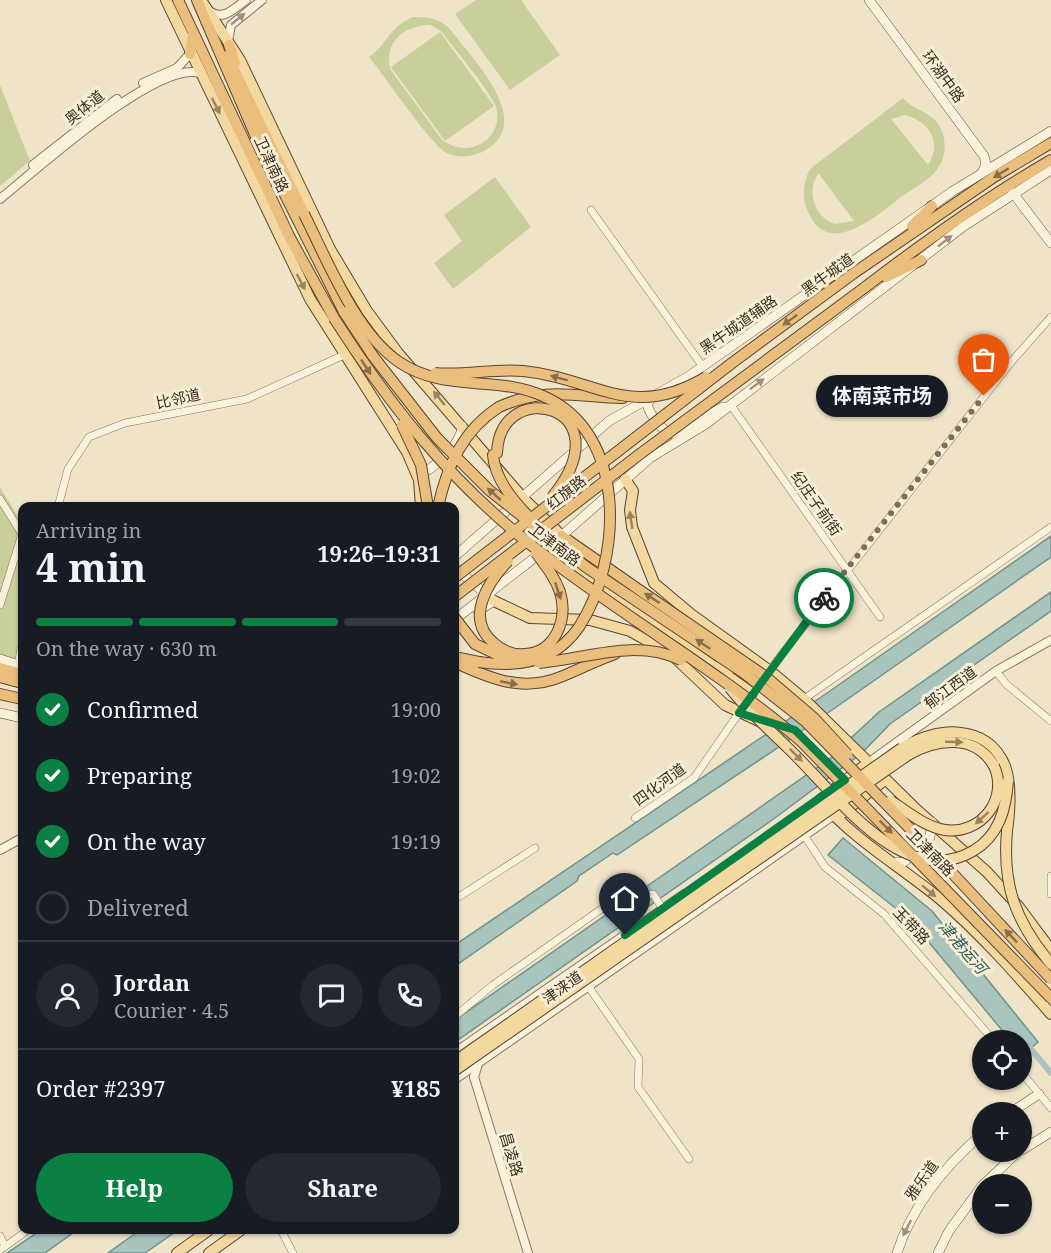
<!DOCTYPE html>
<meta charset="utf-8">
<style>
body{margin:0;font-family:"Noto Serif","Noto Sans SC",serif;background:#242831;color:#f1f3f6;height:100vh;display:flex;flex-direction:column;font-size:22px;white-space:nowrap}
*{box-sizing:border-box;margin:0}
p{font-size:20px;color:#9ea1a6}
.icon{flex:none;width:33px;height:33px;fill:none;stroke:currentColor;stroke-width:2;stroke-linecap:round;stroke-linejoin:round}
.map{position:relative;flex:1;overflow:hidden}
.drawer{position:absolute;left:18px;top:502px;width:441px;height:732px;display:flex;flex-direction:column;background:#171b24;border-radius:12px;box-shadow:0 2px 4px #0004}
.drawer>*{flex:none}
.controls{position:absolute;left:972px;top:1030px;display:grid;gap:12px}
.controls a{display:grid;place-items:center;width:60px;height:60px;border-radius:50%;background:#171b24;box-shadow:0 2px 4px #0004;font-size:30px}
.pin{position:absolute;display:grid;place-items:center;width:51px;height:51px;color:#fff;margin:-62px -26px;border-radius:50% 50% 50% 0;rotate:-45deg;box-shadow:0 0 6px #0007}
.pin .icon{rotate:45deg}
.courier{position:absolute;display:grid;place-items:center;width:60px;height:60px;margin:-30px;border:4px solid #0b8043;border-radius:50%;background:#fff;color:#222;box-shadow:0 2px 8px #0007}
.bubble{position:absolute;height:42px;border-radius:21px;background:#171b24;box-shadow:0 2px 4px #0004;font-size:20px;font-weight:700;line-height:42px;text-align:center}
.summary em{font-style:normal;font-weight:700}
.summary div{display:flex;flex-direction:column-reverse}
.summary{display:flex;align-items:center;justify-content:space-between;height:102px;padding:0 18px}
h1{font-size:39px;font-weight:700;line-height:45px}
.bar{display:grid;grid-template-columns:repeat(4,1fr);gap:9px 6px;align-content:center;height:72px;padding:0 18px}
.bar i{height:8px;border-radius:4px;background:#363941}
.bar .selected{background:#0b8043}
.bar p{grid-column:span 4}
.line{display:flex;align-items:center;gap:15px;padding:0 18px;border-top:2px solid #363941}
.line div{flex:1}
.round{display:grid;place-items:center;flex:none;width:63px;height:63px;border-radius:32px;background:#242831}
ol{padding:0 18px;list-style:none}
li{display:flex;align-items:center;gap:18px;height:66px}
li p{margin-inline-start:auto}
li .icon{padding:6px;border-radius:50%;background:#0b8043;color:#fff;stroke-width:4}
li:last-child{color:#9ea1a6}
li i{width:33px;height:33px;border:3px solid #363941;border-radius:50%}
.primary-button{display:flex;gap:12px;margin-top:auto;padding:12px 18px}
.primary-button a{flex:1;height:69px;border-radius:36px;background:#0b8043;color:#fff;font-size:24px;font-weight:700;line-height:69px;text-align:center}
.primary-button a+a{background:#242831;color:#f1f3f6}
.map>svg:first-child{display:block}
.green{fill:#c9cf9b;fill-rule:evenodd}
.water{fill:#a9c4bc;stroke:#6f938a;stroke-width:1.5}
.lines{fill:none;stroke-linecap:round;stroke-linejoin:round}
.canal{stroke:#a9c4bc;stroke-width:6}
.minor-casing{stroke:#8d765c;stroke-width:8}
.tertiary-casing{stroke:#8d765c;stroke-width:10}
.secondary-casing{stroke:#6f573f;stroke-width:10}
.primary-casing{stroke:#5b4430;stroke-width:12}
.trunk-casing{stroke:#5b4430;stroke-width:12}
.minor{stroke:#faf1dc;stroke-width:7}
.tertiary{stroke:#faf1dc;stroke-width:8}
.secondary{stroke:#faf1dc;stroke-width:9}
.primary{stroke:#f3d9a0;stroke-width:10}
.trunk{stroke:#eabe7c;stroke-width:10}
.primary-bridge-casing{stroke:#5b4430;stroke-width:12;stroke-linecap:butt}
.trunk-bridge-casing{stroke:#5b4430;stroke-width:12;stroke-linecap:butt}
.primary-bridge{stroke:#f3d9a0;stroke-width:10}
.trunk-bridge{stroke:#eabe7c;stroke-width:10}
.oneway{fill:#9c907e}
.oneway2{fill:#988460}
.oneway3{fill:#8b6f49}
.done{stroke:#7c6e5b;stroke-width:6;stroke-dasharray:0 10.8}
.route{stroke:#0b8043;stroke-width:8}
.labels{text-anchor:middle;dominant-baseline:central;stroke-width:6;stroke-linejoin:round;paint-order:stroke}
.street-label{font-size:15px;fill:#3d2e20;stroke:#f7eed8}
.water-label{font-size:16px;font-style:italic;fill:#2f5d5a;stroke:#f7eed8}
</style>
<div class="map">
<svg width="1051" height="1253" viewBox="0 0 1051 1253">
<rect width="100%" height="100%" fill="#f0e4c8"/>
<g class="green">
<polygon points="476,0 521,0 560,55 510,90 455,14"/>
<path d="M413 17C428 17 438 18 449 28 470 56 536 121 486 150 474 157 460 159 447 153 430 144 384 75 369 57 389 42 388 28 413 17ZM430 25 441 31C452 46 491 92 496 107 500 121 495 135 482 143 468 151 457 149 443 141L390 69C385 41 403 26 430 25Z"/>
<polygon points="440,32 494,106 445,141 391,67"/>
<polygon points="0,85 30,161 0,186"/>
<path d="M903 98C914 111 934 112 941 129 946 140 946 154 940 165 932 179 914 188 901 197 877 216 826 261 807 209 802 196 803 182 810 169ZM905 115C929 121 943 143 928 165L891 119ZM818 174H819L854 221 834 224C814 216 806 191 818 174Z"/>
<polygon points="495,177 531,227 453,289 434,263 462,241 444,215"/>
<polygon points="0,487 22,523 22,628 15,659 0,654"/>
</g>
<g class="water">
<polygon points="1051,536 1051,557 779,747 617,855 613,853 579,876 577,881 455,966 455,945 830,691"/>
<path d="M1051 592V611L890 724 862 753 775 818 455 1042V1020C586 929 717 838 848 746L851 738 879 712Z"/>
<polygon points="843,838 932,911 1038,1042 1023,1055 1022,1041 1011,1041 922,934 898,910 828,855"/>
<polygon points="41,1230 77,1230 45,1253 7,1253"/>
<polygon points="140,1230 178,1230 145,1253 108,1253"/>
</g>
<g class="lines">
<polyline class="canal" points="1026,1043 1051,1073"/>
<g class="minor-casing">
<g id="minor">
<polyline points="591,210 703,367"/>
<polyline points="730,404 880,617"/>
<polyline points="0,499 22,534 0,605"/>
<polyline points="58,507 68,469 89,437 125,423 247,399 344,355"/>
<polyline points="18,664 22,645"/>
<polyline points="996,671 1006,684 1051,721"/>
<polyline points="768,672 1012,361 1051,317"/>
<polyline points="804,699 1051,527"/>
<polyline points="635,818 694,778 741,710"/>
<polyline points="804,835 825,867 884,914 994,1041"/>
<polyline points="1051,876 1051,894"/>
<polyline points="454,900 535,848"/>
<polyline points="586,983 639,1059 638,1087 689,1159"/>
<polyline points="454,1017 493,985 620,896 635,899 653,894 663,909"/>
<polyline points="1022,1073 1051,1108"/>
<polyline points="281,1230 293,1253"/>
<polyline points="0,1236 5,1246"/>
<polyline points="0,1250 28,1230"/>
</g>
</g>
<g class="tertiary-casing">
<g id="tertiary">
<path d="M208 10C223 22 233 9 246 0"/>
<polyline points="228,41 231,25 262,0"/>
<polyline points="143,83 177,68 190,54"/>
<polyline points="33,165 117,99"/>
<path d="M0 199C36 170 157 60 200 73"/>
<polyline points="868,763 996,671 1051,640"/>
<polyline points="0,850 22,838"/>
<polyline points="454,1053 684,894"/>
<polyline points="478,1064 474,1077 528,1253"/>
<polyline points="454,1080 834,815"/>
</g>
</g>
<g class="secondary-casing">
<g id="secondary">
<polyline points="869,0 984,156 986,164 982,173"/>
<polyline points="1013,193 1051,243"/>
<path d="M651 398 647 405C651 416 661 430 672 434L723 407"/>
<path d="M417 470 425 472C438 464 462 443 462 426"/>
<polyline points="558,539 650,458 706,424 964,226 1051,170"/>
<polyline points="454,557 609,421 689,376 953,191 1051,131"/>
<polyline points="454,567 494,601 478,611"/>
<polyline points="454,620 542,552"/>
<polyline points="0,659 22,666"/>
<polyline points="0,713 22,718"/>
<polyline points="893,863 904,862 930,837 932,822"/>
<polyline points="1010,1113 1039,1094"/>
<polyline points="1022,1150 1051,1132"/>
<polyline points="983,1185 1018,1152"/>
<path d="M897 1253C912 1206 945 1166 982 1134"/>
<polyline points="938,1253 949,1231 982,1186"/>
</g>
</g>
<g class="primary-casing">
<g id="primary">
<polyline points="166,0 310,299 407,452 419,480 421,507"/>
<polyline points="201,0 240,60 330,249 367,311 398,353 522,497 562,536"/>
<polyline points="625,479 633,491 630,510 632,527 654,583 691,614 766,668"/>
<polyline points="547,549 752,693"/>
<polyline points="494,601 530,618 590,620 630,631 671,654 725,705 761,722"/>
<polyline points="718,667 769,670 804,699 917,810 987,872 1019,907 1051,950"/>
<path d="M902 748C935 727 987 722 1005 766 1012 786 1010 810 1007 831"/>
<path d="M908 755C936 739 975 733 994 766"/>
<path d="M868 763 820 800C854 840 900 866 940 899 980 933 1016 974 1051 1014"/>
<polyline points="841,814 882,782 883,778"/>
<polyline points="177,1253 209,1230"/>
<polyline points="209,1253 241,1230"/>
</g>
</g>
<g class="trunk-casing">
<g id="trunk">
<polyline points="178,0 289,236 334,318"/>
<polyline points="197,0 257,139 344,312"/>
<polyline points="229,45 235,63"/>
<polyline points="190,54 193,34"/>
<polyline points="227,56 304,214"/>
<polyline points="912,226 932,206"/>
<polyline points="854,273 994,177 1051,143"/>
<polyline points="886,277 921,260"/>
<path d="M864 288C924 242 985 198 1051 160"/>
<path d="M499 407C545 386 576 397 623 398"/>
<polyline points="562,536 635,587"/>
<polyline points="454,657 479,662"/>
<path d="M454 662C491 679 523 693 563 676 580 669 597 660 615 654"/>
<polyline points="0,668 22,674"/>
<polyline points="0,677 22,683"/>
<polyline points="0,694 22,699"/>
</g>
</g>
<use href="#minor" class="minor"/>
<use href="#tertiary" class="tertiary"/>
<use href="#secondary" class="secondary"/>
<use href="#primary" class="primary"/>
<use href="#trunk" class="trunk"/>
<g class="primary-bridge-casing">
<g id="primary-bridge">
<path d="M730 688C750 714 777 736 800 760 841 801 906 890 973 851 999 836 1006 809 1008 781"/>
<path d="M891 801C908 812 925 827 945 830 981 835 1009 799 994 766"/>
<path d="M1007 831C1002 886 1016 922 1051 964"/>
<polyline points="454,1062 902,748"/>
<polyline points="454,1071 908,755"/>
</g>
</g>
<g class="trunk-bridge-casing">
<g id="trunk-bridge">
<path d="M304 214C327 260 356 333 399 362 445 393 497 375 543 396 629 433 622 561 579 627 555 662 517 668 479 662"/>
<polyline points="344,312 373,356 437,438 489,490 586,567 744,673 805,721 928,847 1051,979"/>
<path d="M334 318C389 404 446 476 526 541 615 612 714 667 801 741L1051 998"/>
<path d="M435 373C465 376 494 368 523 371 596 378 631 422 706 377"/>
<polyline points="402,425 421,465 428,507"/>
<path d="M438 507C447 466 463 430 499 407"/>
<path d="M528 516C512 499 495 479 493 455L497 453C500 374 627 406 552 497"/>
<path d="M508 561C487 583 464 620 495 644 503 651 514 655 525 654 556 652 568 619 560 592 555 577 545 565 536 553"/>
<polyline points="454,578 732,363 854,273"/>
<polyline points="635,587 766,677 814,718 847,754"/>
<polyline points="454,597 640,454 864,288"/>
<polyline points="454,617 475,644 511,661"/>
<path d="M539 663C586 659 635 638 681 660"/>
</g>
</g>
<use href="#primary-bridge" class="primary-bridge"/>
<use href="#trunk-bridge" class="trunk-bridge"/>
</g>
<defs><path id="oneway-solid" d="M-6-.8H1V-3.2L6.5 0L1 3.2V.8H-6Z" transform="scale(1.5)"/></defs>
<g class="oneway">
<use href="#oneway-solid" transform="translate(238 19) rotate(-39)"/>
<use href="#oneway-solid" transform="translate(945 241) rotate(-38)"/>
<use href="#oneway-solid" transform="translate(757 384) rotate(-37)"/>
<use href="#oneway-solid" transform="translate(907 1228) rotate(117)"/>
</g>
<g class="oneway2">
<use href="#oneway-solid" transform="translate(216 106) rotate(63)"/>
<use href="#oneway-solid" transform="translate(301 282) rotate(62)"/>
<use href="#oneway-solid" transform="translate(439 398) rotate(-129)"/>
<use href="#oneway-solid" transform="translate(631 520) rotate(-99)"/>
<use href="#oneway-solid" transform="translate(954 742) rotate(2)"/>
<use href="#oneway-solid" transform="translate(796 755) rotate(45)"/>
<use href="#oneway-solid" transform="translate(982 818) rotate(138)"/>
<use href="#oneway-solid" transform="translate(929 891) rotate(39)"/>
</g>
<g class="oneway3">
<use href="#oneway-solid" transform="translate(1001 173) rotate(149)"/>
<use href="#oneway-solid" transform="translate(790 320) rotate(144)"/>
<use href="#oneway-solid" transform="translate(366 367) rotate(57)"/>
<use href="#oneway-solid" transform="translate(559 378) rotate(-165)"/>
<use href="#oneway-solid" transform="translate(494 494) rotate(-138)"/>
<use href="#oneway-solid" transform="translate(558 591) rotate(72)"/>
<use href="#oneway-solid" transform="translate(652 598) rotate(-147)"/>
<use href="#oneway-solid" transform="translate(703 644) rotate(-146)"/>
<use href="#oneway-solid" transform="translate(509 683) rotate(11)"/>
<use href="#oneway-solid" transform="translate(886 827) rotate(45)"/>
<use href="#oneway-solid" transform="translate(1011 936) rotate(-133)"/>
</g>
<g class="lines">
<polyline class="done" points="824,598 984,396"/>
<polyline class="route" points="625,935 845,780 795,730 739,713 824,598"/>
</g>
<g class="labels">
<g class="street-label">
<text transform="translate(944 76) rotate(54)">环湖中路</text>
<text transform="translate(84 107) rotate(-38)">奥体道</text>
<text transform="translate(272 164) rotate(65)">卫津南路</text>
<text transform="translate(827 274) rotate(-36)">黑牛城道</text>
<text transform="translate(738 324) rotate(-35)">黑牛城道辅路</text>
<text transform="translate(178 398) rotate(-12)">比邻道</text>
<text transform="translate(566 492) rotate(-38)">红旗路</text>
<text transform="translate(817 503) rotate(55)">纪庄子前街</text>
<text transform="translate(555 544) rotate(37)">卫津南路</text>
<text transform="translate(950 687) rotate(-36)">郁江西道</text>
<text transform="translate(659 784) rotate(-36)">四化河道</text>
<text transform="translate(931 852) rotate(45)">卫津南路</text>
<text transform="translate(912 925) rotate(47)">玉带路</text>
<text transform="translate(562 987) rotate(-35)">津涞道</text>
<text transform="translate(512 1154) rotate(73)">昌凌路</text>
<text transform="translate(921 1180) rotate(-54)">雅乐道</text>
</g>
<g class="water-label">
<text transform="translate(963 947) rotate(49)">津港运河</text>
</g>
</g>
</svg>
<div class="controls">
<a><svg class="icon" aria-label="locate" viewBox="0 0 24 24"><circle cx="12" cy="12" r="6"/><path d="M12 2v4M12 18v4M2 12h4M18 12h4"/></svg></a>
<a>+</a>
<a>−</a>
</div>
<div class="pin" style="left:984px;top:396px;background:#ea580c"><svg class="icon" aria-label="bag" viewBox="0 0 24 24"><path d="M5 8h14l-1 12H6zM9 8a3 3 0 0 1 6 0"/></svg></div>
<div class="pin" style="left:625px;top:935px;background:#1f2937"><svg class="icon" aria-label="home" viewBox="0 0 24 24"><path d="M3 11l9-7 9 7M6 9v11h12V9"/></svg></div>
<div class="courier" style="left:824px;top:598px"><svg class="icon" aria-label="bike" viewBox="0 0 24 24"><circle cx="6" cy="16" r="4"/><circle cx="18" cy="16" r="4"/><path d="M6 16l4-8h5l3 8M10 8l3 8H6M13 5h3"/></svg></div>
<div class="bubble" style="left:816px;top:375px;width:132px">体南菜市场</div>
<section class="drawer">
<div class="summary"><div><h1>4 min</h1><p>Arriving in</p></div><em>19:26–19:31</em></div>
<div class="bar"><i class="selected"></i><i class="selected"></i><i class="selected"></i><i></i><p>On the way · 630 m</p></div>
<ol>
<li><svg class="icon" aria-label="check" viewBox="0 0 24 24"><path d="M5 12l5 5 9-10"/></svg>Confirmed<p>19:00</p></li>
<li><svg class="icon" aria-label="check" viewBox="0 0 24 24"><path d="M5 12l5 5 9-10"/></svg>Preparing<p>19:02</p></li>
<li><svg class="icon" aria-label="check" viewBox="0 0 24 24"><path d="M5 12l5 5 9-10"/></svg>On the way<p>19:19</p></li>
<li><i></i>Delivered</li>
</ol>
<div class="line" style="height:108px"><a class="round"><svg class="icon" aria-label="person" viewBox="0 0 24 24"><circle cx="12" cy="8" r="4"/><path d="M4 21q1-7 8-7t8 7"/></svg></a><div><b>Jordan</b><p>Courier · 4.5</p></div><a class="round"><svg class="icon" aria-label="chat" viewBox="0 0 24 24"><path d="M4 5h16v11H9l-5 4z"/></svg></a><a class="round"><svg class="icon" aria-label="phone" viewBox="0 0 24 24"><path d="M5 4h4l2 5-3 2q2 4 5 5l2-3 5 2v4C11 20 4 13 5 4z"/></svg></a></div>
<div class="line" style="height:78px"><div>Order #2397</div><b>¥185</b></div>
<div class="primary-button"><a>Help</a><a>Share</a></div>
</section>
</div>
